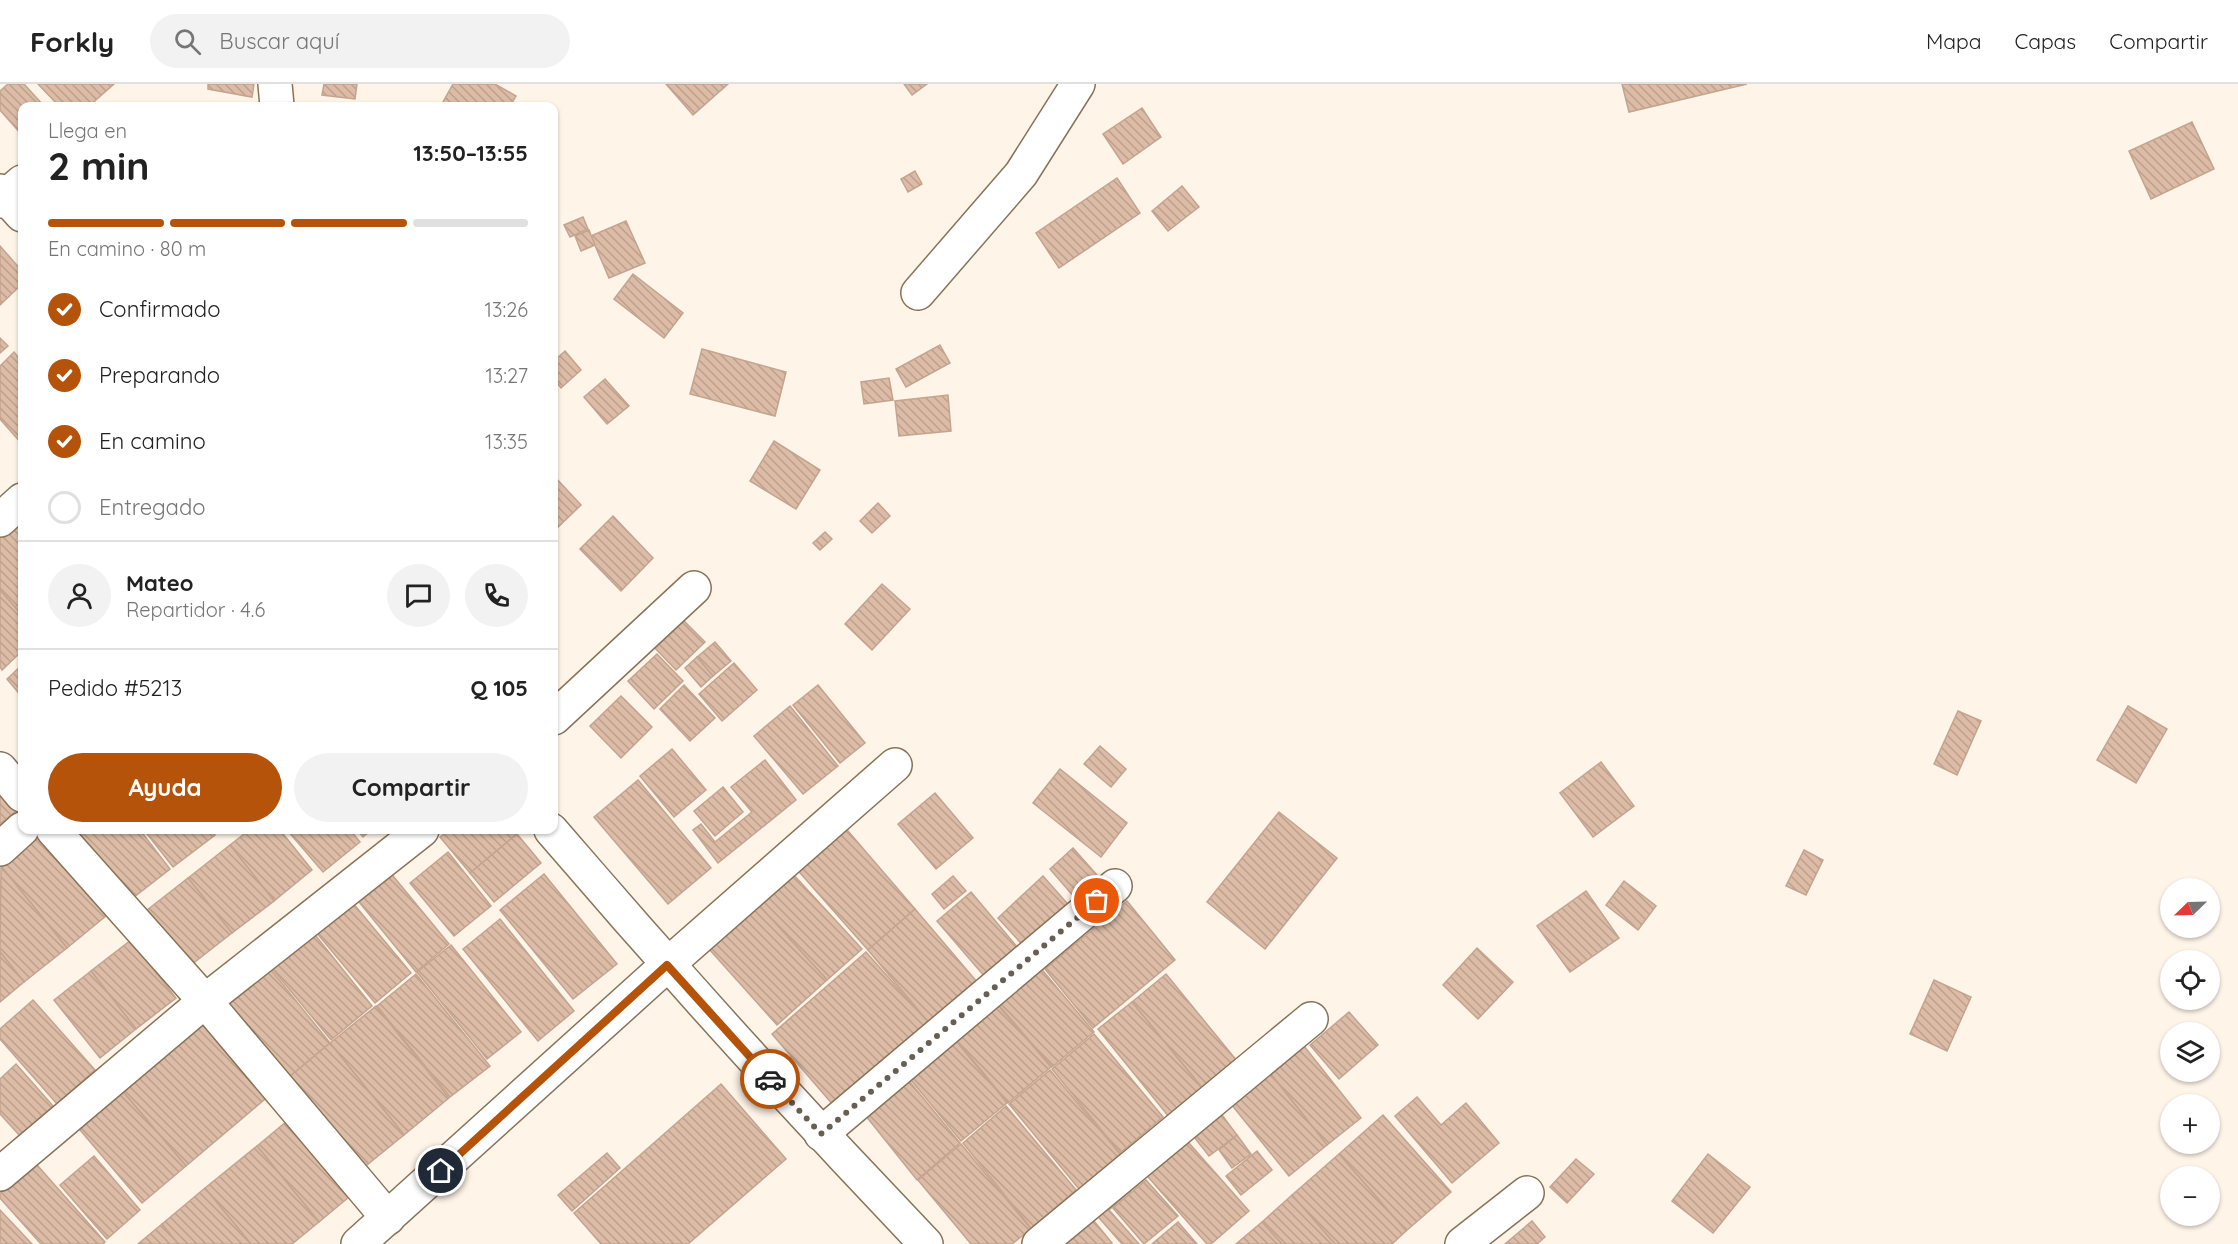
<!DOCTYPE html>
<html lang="es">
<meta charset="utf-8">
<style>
body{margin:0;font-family:Quicksand,sans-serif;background:#f2f2f2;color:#222;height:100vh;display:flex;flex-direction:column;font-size:22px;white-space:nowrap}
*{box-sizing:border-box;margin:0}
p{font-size:20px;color:#767676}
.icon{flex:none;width:33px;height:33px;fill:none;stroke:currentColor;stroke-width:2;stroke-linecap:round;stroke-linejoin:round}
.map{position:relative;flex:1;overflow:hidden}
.side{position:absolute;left:18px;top:18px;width:540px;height:732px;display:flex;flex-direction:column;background:#fff;border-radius:12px;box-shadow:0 2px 4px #0004}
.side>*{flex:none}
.needle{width:39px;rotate:247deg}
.controls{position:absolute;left:2160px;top:794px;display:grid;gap:12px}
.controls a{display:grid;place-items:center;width:60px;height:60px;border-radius:50%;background:#fff;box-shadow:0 2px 4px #0004;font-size:30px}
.pin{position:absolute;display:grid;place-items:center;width:51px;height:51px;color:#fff;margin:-26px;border:3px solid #fff;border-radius:50%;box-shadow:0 2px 6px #0007}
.courier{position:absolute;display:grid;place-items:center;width:60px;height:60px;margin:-30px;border:4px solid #b45309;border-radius:50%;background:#fff;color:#222;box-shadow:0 2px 8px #0007}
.head em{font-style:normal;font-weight:800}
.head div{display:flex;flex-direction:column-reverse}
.head{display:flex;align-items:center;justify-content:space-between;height:102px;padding:0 30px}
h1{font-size:39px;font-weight:800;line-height:45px}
.bar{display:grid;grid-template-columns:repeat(4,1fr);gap:9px 6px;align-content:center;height:72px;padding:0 30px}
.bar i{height:8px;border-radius:4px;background:#e0e0e0}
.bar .current{background:#b45309}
.bar p{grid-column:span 4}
.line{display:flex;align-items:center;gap:15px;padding:0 30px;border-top:2px solid #e0e0e0}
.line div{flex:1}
.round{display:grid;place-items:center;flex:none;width:63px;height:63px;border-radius:32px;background:#f2f2f2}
ol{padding:0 30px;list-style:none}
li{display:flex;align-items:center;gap:18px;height:66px}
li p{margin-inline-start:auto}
li .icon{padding:6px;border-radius:50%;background:#b45309;color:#fff;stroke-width:4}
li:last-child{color:#767676}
li i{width:33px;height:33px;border:3px solid #e0e0e0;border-radius:50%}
.button{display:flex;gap:12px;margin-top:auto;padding:12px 30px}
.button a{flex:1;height:69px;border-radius:36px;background:#b45309;color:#fff;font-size:24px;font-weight:800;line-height:69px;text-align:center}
.button a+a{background:#f2f2f2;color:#222}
header{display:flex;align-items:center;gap:36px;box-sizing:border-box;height:84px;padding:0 30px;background:#fff;border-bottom:2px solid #e0e0e0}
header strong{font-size:28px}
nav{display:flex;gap:33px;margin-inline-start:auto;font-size:21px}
.search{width:420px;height:54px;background:#f2f2f2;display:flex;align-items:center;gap:15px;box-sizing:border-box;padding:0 21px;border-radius:33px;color:#767676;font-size:22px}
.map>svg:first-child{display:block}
.building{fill:url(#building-back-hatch);stroke:#c4a48f;stroke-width:1.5}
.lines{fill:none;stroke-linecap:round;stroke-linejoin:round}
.street-casing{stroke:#897358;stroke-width:36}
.secondary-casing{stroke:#897358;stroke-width:36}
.street{stroke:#fff;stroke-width:33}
.secondary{stroke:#fff;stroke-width:33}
.done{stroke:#685f54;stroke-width:6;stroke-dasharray:0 10.8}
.route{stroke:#b45309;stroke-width:8}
</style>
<header>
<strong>Forkly</strong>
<div class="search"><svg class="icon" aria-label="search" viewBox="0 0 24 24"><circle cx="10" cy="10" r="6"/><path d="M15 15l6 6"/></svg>Buscar aquí</div>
<nav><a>Mapa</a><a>Capas</a><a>Compartir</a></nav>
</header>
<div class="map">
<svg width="2238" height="1160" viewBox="0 0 2238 1160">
<defs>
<pattern id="building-back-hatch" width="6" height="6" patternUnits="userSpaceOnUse" patternTransform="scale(1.5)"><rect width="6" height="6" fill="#dcbca6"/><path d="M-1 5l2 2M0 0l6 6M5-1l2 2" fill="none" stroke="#bca08d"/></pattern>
</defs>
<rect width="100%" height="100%" fill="#fef4e8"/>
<g class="building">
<polygon points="8,0 24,0 44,22 22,22 22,51 0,26 0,7"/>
<polygon points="38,0 114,0 89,22 59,22"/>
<polygon points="208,0 254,0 252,13 208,5"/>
<polygon points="324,0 357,0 355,15 322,11"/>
<polygon points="453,0 495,0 516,12 510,22 451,22 443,18"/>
<polygon points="666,0 728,0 693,31"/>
<polygon points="904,0 927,0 912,11"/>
<polygon points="1622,0 1747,0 1629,28"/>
<polygon points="1142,24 1161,53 1123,80 1103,50"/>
<polygon points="2192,38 2214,85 2151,115 2129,67"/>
<polygon points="915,87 922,100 908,108 901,95"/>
<polygon points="1117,94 1140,129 1059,184 1036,149"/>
<polygon points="1182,102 1199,123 1168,147 1152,127"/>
<polygon points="583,133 588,145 570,153 564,141"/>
<polygon points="626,137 645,179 609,194 591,152"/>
<polygon points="589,146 595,161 581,167 575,152"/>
<polygon points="0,162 22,187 22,200 0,221"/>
<polygon points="633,190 683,229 664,254 614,215"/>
<polygon points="0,254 8,262 0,269"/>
<polygon points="940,261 950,279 906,303 896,285"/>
<polygon points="702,265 786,288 775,332 690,310"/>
<polygon points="565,267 581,286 561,304 554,295 554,277"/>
<polygon points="14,268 22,278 22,360 0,335 0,282"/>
<polygon points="889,294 893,316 864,320 861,298"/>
<polygon points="605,295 629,322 607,340 584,313"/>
<polygon points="948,311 951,347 899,352 895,317"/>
<polygon points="774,357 820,386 796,425 750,397"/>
<polygon points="554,392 581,421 554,447"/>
<polygon points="878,419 890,432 872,449 860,437"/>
<polygon points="613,432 653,474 621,507 580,465"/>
<polygon points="13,435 22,446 22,531 0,506 0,447"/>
<polygon points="825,448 832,455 820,466 813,459"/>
<polygon points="882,500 910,525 872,566 845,540"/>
<polygon points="0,506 22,531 22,567 2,586 0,583"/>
<polygon points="680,533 705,558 676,586 652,561"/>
<polygon points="715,558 731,577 713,592 697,573"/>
<polygon points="657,570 683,597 654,625 628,597"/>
<polygon points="697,573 713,592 701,603 685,584"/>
<polygon points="734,579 757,606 722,637 699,610"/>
<polygon points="22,581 22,613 7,595"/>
<polygon points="684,601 715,634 690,657 660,625"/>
<polygon points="818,601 865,659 840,679 793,621"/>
<polygon points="621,612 652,643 621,674 590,642"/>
<polygon points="790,622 838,682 803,710 754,652"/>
<polygon points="2128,622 2167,645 2136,699 2097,676"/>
<polygon points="1958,627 1981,637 1957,691 1934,680"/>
<polygon points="1100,662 1126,685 1111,703 1084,680"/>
<polygon points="672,665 706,706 674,733 640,692"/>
<polygon points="765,676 796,716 718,779 693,746 701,740 715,758 752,728 731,703"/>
<polygon points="1601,678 1634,722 1593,753 1560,709"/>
<polygon points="1060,685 1127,739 1101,773 1033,719"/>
<polygon points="638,696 711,784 668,820 594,733"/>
<polygon points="723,703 743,728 715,752 694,727"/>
<polygon points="0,708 16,727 0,740"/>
<polygon points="935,709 973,754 936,785 898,740"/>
<polygon points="1279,728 1337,774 1265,865 1207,818"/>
<polygon points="842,740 915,825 868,866 794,782"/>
<polygon points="73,746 90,746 79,754"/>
<polygon points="90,746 140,746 170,785 129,817 79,754"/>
<polygon points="144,746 211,746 215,751 173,783"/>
<polygon points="249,746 280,746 312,786 274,817 230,761"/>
<polygon points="287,746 350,746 360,758 323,788"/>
<polygon points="357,746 371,746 363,753"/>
<polygon points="449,746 514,746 517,750 470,789 440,753"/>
<polygon points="40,750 106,832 67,864 1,782"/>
<polygon points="517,750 541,779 494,818 470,789"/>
<polygon points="230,761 274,817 232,849 188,794"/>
<polygon points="1073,764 1104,799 1081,821 1050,785"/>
<polygon points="1804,766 1823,776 1806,811 1786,802"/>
<polygon points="448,768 491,822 454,852 410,799"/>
<polygon points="384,781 449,860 416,888 351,808"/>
<polygon points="1,782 67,864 24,898 0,868"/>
<polygon points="791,788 862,865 827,896 757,819"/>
<polygon points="544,790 617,880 573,915 500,826"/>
<polygon points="953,792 966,807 944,825 932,810"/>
<polygon points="1043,792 1073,826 1047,850 1016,817"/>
<polygon points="188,794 232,849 191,881 147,826"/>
<polygon points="1624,797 1656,822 1638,846 1606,821"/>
<polygon points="1586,807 1619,854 1570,888 1537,842"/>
<polygon points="971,808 1024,871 991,900 937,837"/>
<polygon points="347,812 411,889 375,919 311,842"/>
<polygon points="1016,817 1047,850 1028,867 998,834"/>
<polygon points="1127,817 1175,876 1093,944 1045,885"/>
<polygon points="757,819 827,896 777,941 709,865"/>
<polygon points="915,825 983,905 935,946 868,866"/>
<polygon points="500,835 574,927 538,957 463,865"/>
<polygon points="308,842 372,922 331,956 266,877"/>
<polygon points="131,856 176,914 136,945 91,887"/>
<polygon points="451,861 521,948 487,975 417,888"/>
<polygon points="1477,864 1513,898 1478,935 1443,901"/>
<polygon points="0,868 24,898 0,918"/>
<polygon points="866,868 935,946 840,1029 772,950"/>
<polygon points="1034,876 1094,948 1052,983 991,912"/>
<polygon points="264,877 330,959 288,994 222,912"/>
<polygon points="91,887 136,945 100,974 54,916"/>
<polygon points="416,890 490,982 450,1013 377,922"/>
<polygon points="1166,890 1237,977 1203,1005 1132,918"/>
<polygon points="1934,896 1971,913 1947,967 1910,950"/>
<polygon points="990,912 1051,983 1008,1019 948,946"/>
<polygon points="33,916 95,986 57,1020 0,955 0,945"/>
<polygon points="1132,918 1203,1005 1169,1033 1098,945"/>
<polygon points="376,922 449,1014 404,1051 330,959"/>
<polygon points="1349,928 1378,961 1339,995 1310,961"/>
<polygon points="204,930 271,1010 186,1082 119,1003"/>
<polygon points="948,947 1007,1019 961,1057 902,985"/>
<polygon points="1094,950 1163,1033 1120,1069 1052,985"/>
<polygon points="1300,957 1361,1034 1327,1061 1266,984"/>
<polygon points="330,959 404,1051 362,1085 288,994"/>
<polygon points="16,980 53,1022 20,1052 0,1030 0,995"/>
<polygon points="1266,984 1327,1061 1289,1092 1227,1015"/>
<polygon points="1050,986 1120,1070 1079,1105 1009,1020"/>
<polygon points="901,987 960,1059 917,1096 858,1022"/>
<polygon points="721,1000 786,1075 688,1160 601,1160 574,1129"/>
<polygon points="119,1003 186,1082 142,1119 75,1040"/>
<polygon points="1417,1013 1441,1041 1466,1019 1499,1059 1452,1099 1395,1032"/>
<polygon points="1006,1022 1076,1106 1031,1144 963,1059"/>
<polygon points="1222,1031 1237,1051 1209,1072 1194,1053"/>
<polygon points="1383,1031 1451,1108 1406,1147 1339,1070"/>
<polygon points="293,1032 355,1108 319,1138 257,1062"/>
<polygon points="1181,1050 1249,1127 1211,1160 1207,1160 1142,1086"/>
<polygon points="1237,1051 1251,1070 1232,1084 1219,1066"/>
<polygon points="961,1060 1031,1145 1012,1160 971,1160 918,1096"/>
<polygon points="257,1062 319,1138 292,1160 251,1160 205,1104"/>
<polygon points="1257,1067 1272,1086 1241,1111 1226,1092"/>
<polygon points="607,1069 620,1084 572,1127 558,1111"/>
<polygon points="1339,1070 1406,1147 1392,1160 1335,1160 1292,1111"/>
<polygon points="1708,1070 1750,1103 1713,1149 1672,1117"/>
<polygon points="94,1072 140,1126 107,1155 60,1101"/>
<polygon points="30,1073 105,1158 103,1160 41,1160 0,1114 0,1100"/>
<polygon points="1576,1075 1594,1090 1567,1119 1550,1103"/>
<polygon points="1137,1091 1142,1097 1109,1126 1139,1160 1122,1160 1094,1128"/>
<polygon points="1146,1096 1178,1132 1144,1160 1113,1124"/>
<polygon points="205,1104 251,1160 178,1160 162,1140"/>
<polygon points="1292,1111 1335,1160 1282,1160 1262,1138"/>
<polygon points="0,1126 32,1160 0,1160"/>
<polygon points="1089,1131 1112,1159 1110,1160 1052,1160"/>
<polygon points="1532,1137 1545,1153 1537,1160 1505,1160"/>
<polygon points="1178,1138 1197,1160 1152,1160"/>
<polygon points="1262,1138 1282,1160 1236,1160"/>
<polygon points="162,1140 178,1160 138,1160"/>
</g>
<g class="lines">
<g class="street-casing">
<g id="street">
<polyline points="275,0 277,22"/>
<polyline points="0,117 22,98"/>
<polyline points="918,209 1021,90 1078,0"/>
<polyline points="0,436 22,416"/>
<polyline points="554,634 694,504"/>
<polyline points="0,685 22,711"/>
<polyline points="53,746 205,917 388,1134"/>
<polyline points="0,765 22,745"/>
<polyline points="821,1050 1115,802"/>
<polyline points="0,1090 205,917 422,746"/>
<polyline points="358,1160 667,881 895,681"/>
<polyline points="1039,1160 1311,935"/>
<polyline points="1462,1160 1527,1109"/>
</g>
</g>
<g class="secondary-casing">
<g id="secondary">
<polyline points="0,107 22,131"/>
<path d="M551 746C672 887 797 1025 926 1160"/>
</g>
</g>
<use href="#street" class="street"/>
<use href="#secondary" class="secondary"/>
</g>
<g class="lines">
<polyline class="done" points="770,995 821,1050 1097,817"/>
<polyline class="route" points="441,1087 667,881 770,995"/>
</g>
</svg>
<div class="controls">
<a><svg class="needle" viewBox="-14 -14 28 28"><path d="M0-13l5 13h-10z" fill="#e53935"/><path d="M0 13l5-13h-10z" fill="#767676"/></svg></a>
<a><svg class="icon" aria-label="locate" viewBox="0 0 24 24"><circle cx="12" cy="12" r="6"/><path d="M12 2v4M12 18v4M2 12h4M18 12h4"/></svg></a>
<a><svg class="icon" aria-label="layers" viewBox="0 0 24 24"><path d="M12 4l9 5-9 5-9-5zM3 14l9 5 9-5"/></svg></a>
<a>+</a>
<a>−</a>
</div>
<div class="pin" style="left:1097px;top:817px;background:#ea580c"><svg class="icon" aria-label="bag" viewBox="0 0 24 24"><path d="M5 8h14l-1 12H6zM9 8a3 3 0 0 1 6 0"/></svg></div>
<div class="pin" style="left:441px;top:1087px;background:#1f2937"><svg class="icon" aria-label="home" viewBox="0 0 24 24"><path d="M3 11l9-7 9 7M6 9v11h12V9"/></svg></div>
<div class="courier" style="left:770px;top:995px"><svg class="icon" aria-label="car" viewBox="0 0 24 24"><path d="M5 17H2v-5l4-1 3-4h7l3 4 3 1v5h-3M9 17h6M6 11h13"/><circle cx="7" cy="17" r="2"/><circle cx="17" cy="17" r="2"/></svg></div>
<section class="side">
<div class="head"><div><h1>2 min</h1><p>Llega en</p></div><em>13:50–13:55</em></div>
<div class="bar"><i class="current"></i><i class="current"></i><i class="current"></i><i></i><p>En camino · 80 m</p></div>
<ol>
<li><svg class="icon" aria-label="check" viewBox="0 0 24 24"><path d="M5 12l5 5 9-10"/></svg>Confirmado<p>13:26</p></li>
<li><svg class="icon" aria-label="check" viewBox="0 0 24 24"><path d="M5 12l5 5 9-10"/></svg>Preparando<p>13:27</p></li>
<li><svg class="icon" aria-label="check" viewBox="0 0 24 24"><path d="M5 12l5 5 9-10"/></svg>En camino<p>13:35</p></li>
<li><i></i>Entregado</li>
</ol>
<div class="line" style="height:108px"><a class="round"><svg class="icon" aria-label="person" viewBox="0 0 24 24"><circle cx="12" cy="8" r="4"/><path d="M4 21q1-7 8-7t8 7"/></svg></a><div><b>Mateo</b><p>Repartidor · 4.6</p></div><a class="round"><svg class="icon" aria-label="chat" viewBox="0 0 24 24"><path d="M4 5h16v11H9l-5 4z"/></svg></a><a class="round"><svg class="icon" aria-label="phone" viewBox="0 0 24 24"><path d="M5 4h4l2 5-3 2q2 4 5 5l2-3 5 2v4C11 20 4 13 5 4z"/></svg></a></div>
<div class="line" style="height:78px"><div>Pedido #5213</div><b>Q 105</b></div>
<div class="button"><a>Ayuda</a><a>Compartir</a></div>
</section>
</div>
